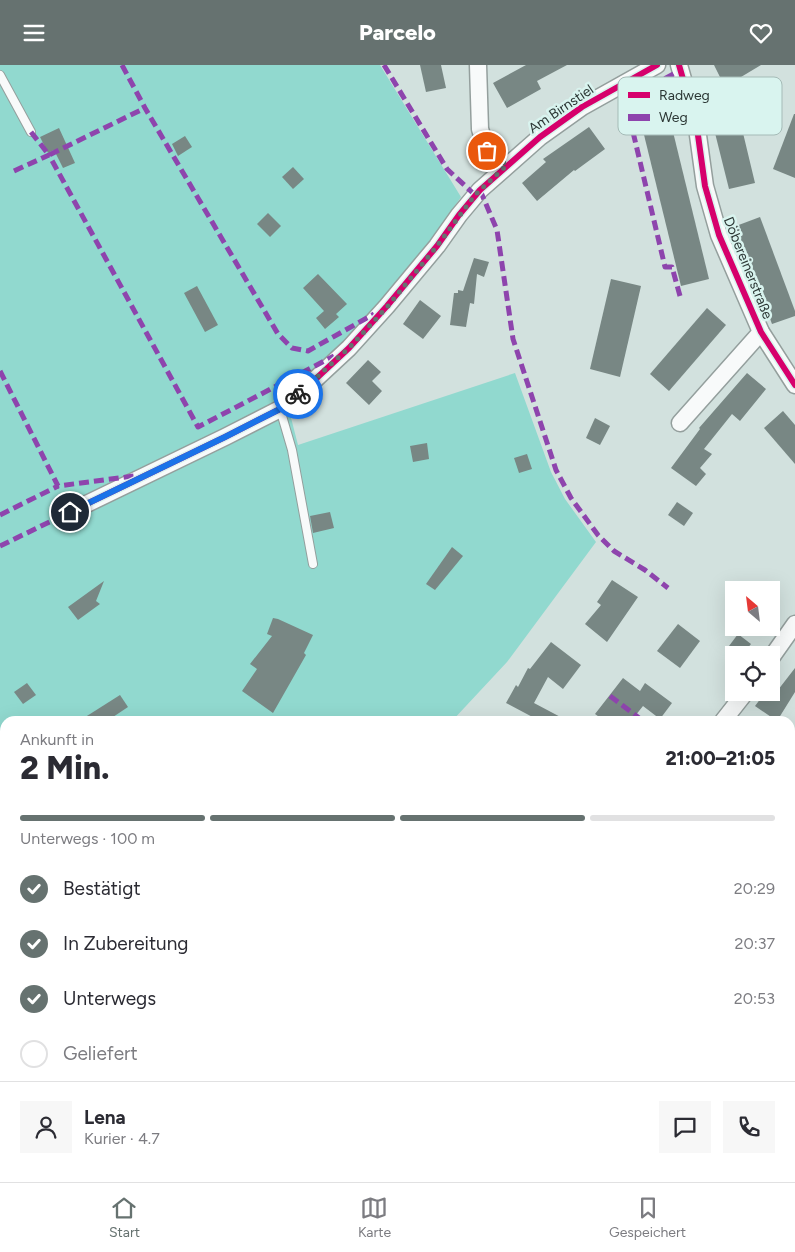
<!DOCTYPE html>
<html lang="de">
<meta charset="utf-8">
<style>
body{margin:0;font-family:Figtree,sans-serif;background:#f7f7f7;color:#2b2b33;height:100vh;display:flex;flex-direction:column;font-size:19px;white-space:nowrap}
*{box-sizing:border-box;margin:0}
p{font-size:16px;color:#7c7c81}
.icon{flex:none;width:28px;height:28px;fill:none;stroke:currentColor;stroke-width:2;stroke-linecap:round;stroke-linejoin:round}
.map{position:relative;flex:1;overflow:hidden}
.details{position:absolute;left:0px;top:651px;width:795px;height:466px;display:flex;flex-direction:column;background:#fff;border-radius:15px 15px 0 0;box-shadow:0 5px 20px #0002}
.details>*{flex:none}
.needle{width:32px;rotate:332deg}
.fabs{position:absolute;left:725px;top:516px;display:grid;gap:10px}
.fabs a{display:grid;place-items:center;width:55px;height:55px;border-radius:0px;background:#fff;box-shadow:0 5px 20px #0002;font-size:25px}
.pin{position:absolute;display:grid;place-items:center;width:42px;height:42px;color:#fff;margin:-21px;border:2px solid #fff;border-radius:50%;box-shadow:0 1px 5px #0007}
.courier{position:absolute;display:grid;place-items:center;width:50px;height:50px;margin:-25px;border:4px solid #1a73e8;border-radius:50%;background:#fff;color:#222;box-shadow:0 1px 6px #0007}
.head em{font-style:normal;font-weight:800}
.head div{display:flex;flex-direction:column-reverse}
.head{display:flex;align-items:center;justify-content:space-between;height:85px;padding:0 20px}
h1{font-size:32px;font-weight:800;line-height:38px}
.bar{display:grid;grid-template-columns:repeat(4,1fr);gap:8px 5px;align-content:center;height:60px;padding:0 20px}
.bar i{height:6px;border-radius:4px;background:#e1e1e2}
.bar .on{background:#667270}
.bar p{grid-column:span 4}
.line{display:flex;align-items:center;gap:12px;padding:0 20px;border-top:1px solid #e1e1e2}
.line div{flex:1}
.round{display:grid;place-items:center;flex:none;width:52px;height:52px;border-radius:0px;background:#f7f7f7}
ol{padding:0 20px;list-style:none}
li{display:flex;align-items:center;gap:15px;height:55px}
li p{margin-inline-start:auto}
li .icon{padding:5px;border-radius:50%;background:#667270;color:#fff;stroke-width:4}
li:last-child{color:#7c7c81}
li i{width:28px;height:28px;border:2px solid #e1e1e2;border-radius:50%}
header{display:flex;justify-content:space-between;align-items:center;height:65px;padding:0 20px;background:#667270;color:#fff;font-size:22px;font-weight:800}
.tab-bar{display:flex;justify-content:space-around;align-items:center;height:70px;border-top:1px solid #e1e1e2;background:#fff;font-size:14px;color:#7c7c81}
.tab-bar a{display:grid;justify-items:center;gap:2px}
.tab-bar .on{color:#667270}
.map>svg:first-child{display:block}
.green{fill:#91d9cf}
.building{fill:#788784}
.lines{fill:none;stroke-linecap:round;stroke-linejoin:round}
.service-casing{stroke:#949f9d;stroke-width:10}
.minor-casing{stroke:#949f9d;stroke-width:19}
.service{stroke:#f8fafa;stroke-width:8}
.minor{stroke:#f8fafa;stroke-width:16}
.quiet{stroke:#8e44ad;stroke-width:5;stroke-dasharray:10 5;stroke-linecap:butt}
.cycleway-casing{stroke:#d9f4ef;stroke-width:9}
.cycleway{stroke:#d6006c;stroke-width:6}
.done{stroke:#667270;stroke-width:5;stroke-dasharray:0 9}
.route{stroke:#1a73e8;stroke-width:6}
.labels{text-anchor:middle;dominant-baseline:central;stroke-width:5;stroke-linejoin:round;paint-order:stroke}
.street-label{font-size:14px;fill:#2c3735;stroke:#d9f4ef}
.key{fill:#d9f4ef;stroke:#a5bbb7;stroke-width:1}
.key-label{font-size:14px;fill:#2c3735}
</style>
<header><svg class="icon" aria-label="menu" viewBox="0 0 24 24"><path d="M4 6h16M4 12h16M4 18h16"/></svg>Parcelo<svg class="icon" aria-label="heart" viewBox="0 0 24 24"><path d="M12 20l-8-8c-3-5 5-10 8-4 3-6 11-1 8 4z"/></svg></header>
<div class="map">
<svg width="795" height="1117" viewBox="0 0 795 1117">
<rect width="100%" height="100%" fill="#d2e1de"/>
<g class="green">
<polygon points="0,0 380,0 461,132 419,192 289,345 298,380 515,308 551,407 565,434 596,477 507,597 452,656 5,656 5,1112 133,1113 125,1117 0,1117"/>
<polygon points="709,1113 709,1112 779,1113 771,1117 701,1117"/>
</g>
<g class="building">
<polygon points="420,0 441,0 446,23 426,27"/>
<polygon points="526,0 567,0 537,16 541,24 507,43 493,18"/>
<polygon points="714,0 761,0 731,18 755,118 729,124 703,20 721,14"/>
<polygon points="663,26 709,214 681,221 635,33"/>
<polygon points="794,49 795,49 795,113 773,104"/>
<polygon points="589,62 605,84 575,106 574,105 537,136 522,118 546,97 543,94"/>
<polygon points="59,63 75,98 63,103 54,85 48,88 40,72"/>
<polygon points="185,71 192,82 178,91 172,79"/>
<polygon points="293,102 304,114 293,124 282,112"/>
<polygon points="268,148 281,161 270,172 257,159"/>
<polygon points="760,152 795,246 795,251 772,259 736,161"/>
<polygon points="474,193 489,197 484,212 477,209 474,239 470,238 466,262 450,260 454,228 458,228 458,225 463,226"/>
<polygon points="318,209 347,239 336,249 339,252 325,264 316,253 324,246 303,223"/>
<polygon points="611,214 641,221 620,312 590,304"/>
<polygon points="197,221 218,260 205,267 184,228"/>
<polygon points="420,235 441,251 423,274 403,259"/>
<polygon points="707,243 726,260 669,326 650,309"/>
<polygon points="368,295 381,307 372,316 382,326 369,340 346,318"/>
<polygon points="747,308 766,324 740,356 732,349 704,384 712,389 700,403 706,409 696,421 671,403 700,364 699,363"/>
<polygon points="783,346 795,360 795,399 764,363"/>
<polygon points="595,353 610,361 600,380 586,373"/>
<polygon points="427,378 429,394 413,397 410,381"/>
<polygon points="527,389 532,404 519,408 514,393"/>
<polygon points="677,437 693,448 684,461 668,450"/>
<polygon points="330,447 334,463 313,468 310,451"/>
<polygon points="452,482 463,491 435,525 426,519"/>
<polygon points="612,515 638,532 607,577 585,559 601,540 597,537"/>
<polygon points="104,516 96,536 100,539 78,555 68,542"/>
<polygon points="273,553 278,554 313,570 304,588 306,590 273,648 242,626 257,604 250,599 272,571 267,569"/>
<polygon points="678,559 700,576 680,603 657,586"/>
<polygon points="738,569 751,579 742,590 740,590 729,581"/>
<polygon points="551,577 581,600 563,624 548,612 534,638 568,656 540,656 506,638 516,620 518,622 528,603 530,604"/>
<polygon points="795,603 795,627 777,656 755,641 764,629 771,634"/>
<polygon points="623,613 640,626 645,618 672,638 660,654 643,641 631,656 605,656 595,649"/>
<polygon points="27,618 36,630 23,639 14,627"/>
<polygon points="120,630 128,642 107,656 79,656"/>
</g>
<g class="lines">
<g class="service-casing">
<g id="service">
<polyline points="0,10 31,67"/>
<polyline points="280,344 292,385 313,499"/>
</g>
</g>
<g class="minor-casing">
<g id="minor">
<polyline points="478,0 480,64 487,86 507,100"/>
<polyline points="679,0 697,63 705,121 719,170 761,267 795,320"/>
<polyline points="680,358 761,267"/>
<polyline points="70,447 225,372 280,344 307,322 349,283 387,241 437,181 459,150 480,125 540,72 582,42 657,0"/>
<polyline points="771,593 795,559"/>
<polyline points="723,656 745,628"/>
<polyline points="790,930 795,926"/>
<polyline points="143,1117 151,1112"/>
<polyline points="324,1117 328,1112"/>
</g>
</g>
<use href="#service" class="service"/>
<use href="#minor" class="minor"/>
<g class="quiet">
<polyline points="122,0 145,43 278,269 292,283 308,286 374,249"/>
<polyline points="384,0 447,104 475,130"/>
<polyline points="31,67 49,90 145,43"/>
<polyline points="14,106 49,90 198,362 334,291"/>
<polyline points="480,125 497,165 513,274 556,405 571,433 598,470 614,486 645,505 668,523"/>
<polyline points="680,231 672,202 665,202 633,67 641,63 632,31 681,5"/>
<polyline points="0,306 58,421 134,411"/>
<polyline points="0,450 58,421"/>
<polyline points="0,481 70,447"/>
<polyline points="610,631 643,656"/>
<polyline points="790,956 795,952"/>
<polyline points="707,1117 715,1112"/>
</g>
<g class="cycleway-casing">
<g id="cycleway">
<polyline points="679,0 697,63 705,121 719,170 761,267 795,320"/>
<polyline points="70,447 225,372 280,344 307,322 349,283 387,241 437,181 459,150 480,125 540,72 582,42 657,0"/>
</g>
</g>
<use href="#cycleway" class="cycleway"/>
</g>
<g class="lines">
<polyline class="done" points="298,329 349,283 388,241 437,181 475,130 507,100 487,86"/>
<polyline class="route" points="70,447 225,372 280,344 298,329"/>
</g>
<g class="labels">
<g class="street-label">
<text transform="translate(561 44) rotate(-34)">Am Birnstiel</text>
<text transform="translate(748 203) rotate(68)">Döbereinerstraße</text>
</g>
</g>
<rect x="618" y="12" width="164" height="58" rx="8" class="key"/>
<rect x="628" y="27" width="22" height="6" fill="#d6006c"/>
<rect x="628" y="49" width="22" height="7" fill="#8e44ad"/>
<g class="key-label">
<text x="659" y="35">Radweg</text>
<text x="659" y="57">Weg</text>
</g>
</svg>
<div class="fabs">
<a><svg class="needle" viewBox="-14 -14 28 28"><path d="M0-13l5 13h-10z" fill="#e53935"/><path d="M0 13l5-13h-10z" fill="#7c7c81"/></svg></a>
<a><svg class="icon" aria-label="locate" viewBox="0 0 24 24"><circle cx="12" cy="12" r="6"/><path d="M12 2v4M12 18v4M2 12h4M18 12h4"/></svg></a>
</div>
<div class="pin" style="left:487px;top:86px;background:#ea580c"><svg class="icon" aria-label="bag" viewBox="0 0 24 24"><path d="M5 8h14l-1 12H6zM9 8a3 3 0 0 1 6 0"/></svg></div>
<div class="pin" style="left:70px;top:447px;background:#1f2937"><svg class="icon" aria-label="home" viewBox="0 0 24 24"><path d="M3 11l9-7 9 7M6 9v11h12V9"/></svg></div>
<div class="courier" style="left:298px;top:329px"><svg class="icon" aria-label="bike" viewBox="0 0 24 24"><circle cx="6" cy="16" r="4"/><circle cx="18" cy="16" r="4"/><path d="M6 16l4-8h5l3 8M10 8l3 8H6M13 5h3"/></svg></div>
<section class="details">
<div class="head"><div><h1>2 Min.</h1><p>Ankunft in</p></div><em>21:00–21:05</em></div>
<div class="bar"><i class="on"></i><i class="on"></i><i class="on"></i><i></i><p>Unterwegs · 100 m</p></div>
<ol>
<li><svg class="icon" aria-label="check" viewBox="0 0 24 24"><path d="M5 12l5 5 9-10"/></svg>Bestätigt<p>20:29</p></li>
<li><svg class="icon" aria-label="check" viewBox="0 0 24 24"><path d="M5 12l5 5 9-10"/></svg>In Zubereitung<p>20:37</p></li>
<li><svg class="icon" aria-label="check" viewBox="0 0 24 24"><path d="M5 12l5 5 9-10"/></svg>Unterwegs<p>20:53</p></li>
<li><i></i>Geliefert</li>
</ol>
<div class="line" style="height:90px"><a class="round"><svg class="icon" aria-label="person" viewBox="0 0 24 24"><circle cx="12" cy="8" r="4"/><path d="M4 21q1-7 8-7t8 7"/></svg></a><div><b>Lena</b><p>Kurier · 4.7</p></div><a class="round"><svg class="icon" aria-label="chat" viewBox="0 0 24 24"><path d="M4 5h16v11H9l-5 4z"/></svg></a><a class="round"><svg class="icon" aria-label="phone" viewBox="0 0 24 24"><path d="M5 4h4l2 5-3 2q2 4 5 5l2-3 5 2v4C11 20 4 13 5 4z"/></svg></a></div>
</section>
</div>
<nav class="tab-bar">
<a class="on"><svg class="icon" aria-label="home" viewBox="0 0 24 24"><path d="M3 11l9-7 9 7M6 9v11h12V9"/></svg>Start</a>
<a><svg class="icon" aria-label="map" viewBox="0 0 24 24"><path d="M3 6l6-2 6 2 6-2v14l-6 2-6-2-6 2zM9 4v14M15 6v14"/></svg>Karte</a>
<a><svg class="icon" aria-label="saved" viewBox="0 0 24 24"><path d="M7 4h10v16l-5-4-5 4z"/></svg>Gespeichert</a>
</nav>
